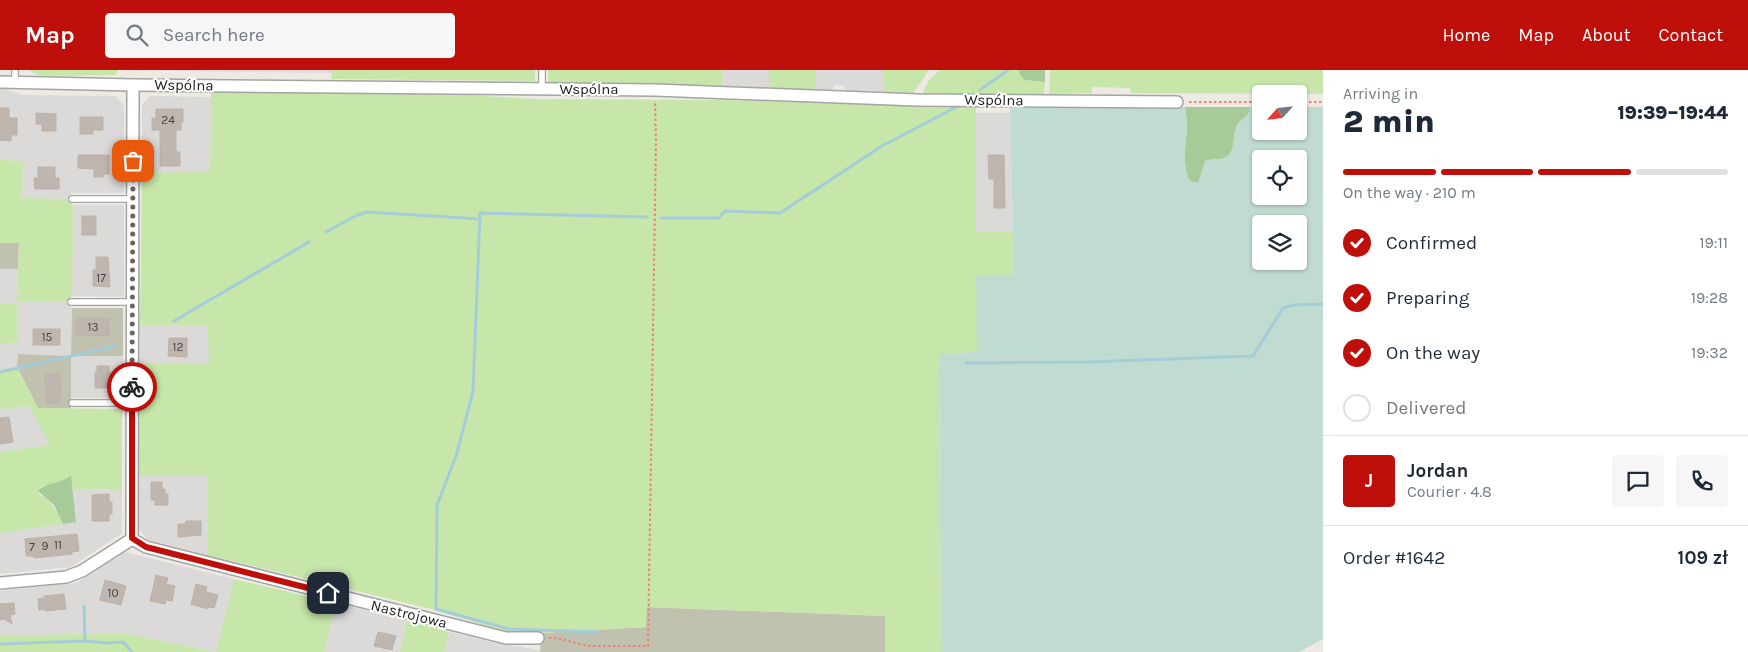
<!DOCTYPE html>
<meta charset="utf-8">
<style>
body{margin:0;font-family:Karla,sans-serif;background:#f6f6f7;color:#1f2937;height:100vh;display:flex;flex-direction:column;font-size:19px;white-space:nowrap}
*{box-sizing:border-box;margin:0}
p{font-size:16px;color:#747a83}
.icon{flex:none;width:28px;height:28px;fill:none;stroke:currentColor;stroke-width:2;stroke-linecap:round;stroke-linejoin:round}
.map{position:relative;flex:1;overflow:hidden}
.sheet{display:flex;flex-direction:column;background:#fff;width:425px}
.sheet>*{flex:none}
.needle{width:32px;rotate:243deg}
.buttons{position:absolute;left:1252px;top:15px;display:grid;gap:10px}
.buttons a{display:grid;place-items:center;width:55px;height:55px;border-radius:5px;background:#fff;box-shadow:0 1px 4px #0004;font-size:25px}
.pin{position:absolute;display:grid;place-items:center;width:42px;height:42px;color:#fff;margin:-21px;border-radius:10px;box-shadow:0 2px 8px #0006}
.courier{position:absolute;display:grid;place-items:center;width:50px;height:50px;margin:-25px;border:4px solid #bf0f0a;border-radius:50%;background:#fff;color:#222;box-shadow:0 1px 6px #0007}
.headline em{font-style:normal;font-weight:800}
.headline div{display:flex;flex-direction:column-reverse}
.headline{display:flex;align-items:center;justify-content:space-between;height:85px;padding:0 20px}
h1{font-size:32px;font-weight:800;line-height:38px}
.bar{display:grid;grid-template-columns:repeat(4,1fr);gap:8px 5px;align-content:center;height:60px;padding:0 20px}
.bar i{height:6px;border-radius:4px;background:#e0e1e3}
.bar .active{background:#bf0f0a}
.bar p{grid-column:span 4}
.line{display:flex;align-items:center;gap:12px;padding:0 20px;border-top:1px solid #e0e1e3}
.line div{flex:1}
.round{display:grid;place-items:center;flex:none;width:52px;height:52px;border-radius:5px;background:#f6f6f7}
ol{padding:0 20px;list-style:none}
li{display:flex;align-items:center;gap:15px;height:55px}
li p{margin-inline-start:auto}
li .icon{padding:5px;border-radius:50%;background:#bf0f0a;color:#fff;stroke-width:4}
li:last-child{color:#747a83}
li i{width:28px;height:28px;border:2px solid #e0e1e3;border-radius:50%}
header{display:flex;align-items:center;gap:30px;box-sizing:border-box;height:70px;padding:0 25px;background:#bf0f0a;color:#fff}
header strong{font-size:24px}
nav{display:flex;gap:28px;margin-inline-start:auto;font-size:18px}
.search{width:350px;height:45px;background:#f6f6f7;display:flex;align-items:center;gap:12px;box-sizing:border-box;padding:0 18px;border-radius:5px;color:#747a83;font-size:19px}
main{display:flex;flex:1;min-height:0}
.map>svg:first-child{display:block}
.residential{fill:#dbdad9}
.construction{fill:#c1c1af}
.grass{fill:#c6e6aa}
.forest{fill:#a6cb99}
.wetland{fill:#c0dbcf;fill-rule:evenodd}
.lines{fill:none;stroke-linecap:round;stroke-linejoin:round}
.stream{stroke:#a5ccd9;stroke-width:3}
.building{fill:#beb6af;stroke:#beb1a6}
.lane-casing{stroke:#a4a4a4;stroke-width:8}
.street-casing{stroke:#a4a4a4;stroke-width:14}
.path{stroke:#f2806f;stroke-width:2;stroke-dasharray:2.5 2.5;stroke-linecap:butt}
.lane{stroke:#fff;stroke-width:5.5}
.street{stroke:#fff;stroke-width:11}
.done{stroke:#666562;stroke-width:5;stroke-dasharray:0 9}
.route{stroke:#bf0f0a;stroke-width:6}
.labels{text-anchor:middle;dominant-baseline:central;stroke-width:4;stroke-linejoin:round;paint-order:stroke}
.number-label{font-size:12px;fill:#454342}
.street-label{font-size:15px;fill:#1d1d1d;stroke:#fff}
</style>
<header>
<strong>Map</strong>
<div class="search"><svg class="icon" aria-label="search" viewBox="0 0 24 24"><circle cx="10" cy="10" r="6"/><path d="M15 15l6 6"/></svg>Search here</div>
<nav><a>Home</a><a>Map</a><a>About</a><a>Contact</a></nav>
</header>
<main>
<div class="map">
<svg width="1323" height="582" viewBox="0 0 1323 582">
<rect width="100%" height="100%" fill="#edeae3"/>
<g class="residential">
<polygon points="119,0 332,0 332,3"/>
<polygon points="723,0 769,0 769,18 722,17"/>
<polygon points="816,0 883,0 883,22 847,21 843,16 835,15 832,21 816,20"/>
<polygon points="0,17 23,25 116,26 124,36 124,123 72,123 67,129 21,129 23,91 0,90"/>
<polygon points="150,26 211,27 210,102 142,103 142,35"/>
<polygon points="976,43 1010,43 1013,161 976,162"/>
<polygon points="73,135 124,135 124,227 72,226"/>
<polygon points="0,199 18,199 18,231 66,232 72,238 71,286 123,286 122,328 71,328 71,286 18,284 17,297 0,300 0,274 18,273 17,234 0,234"/>
<polygon points="140,255 209,256 209,293 140,293"/>
<polygon points="29,336 51,375 0,382 0,340"/>
<polygon points="139,406 208,406 207,485 148,470 139,460"/>
<polygon points="73,419 122,420 122,463 71,497 0,504 0,463 75,452"/>
<polygon points="125,482 234,509 216,582 122,563 0,566 0,521 77,513"/>
<polygon points="336,533 407,551 400,582 324,582"/>
<polygon points="449,562 491,572 540,580 540,582 444,582"/>
</g>
<g class="construction">
<polygon points="0,173 19,173 18,199 0,199"/>
<polygon points="72,238 123,238 123,286 71,286 71,339 38,338 17,297 18,284 71,286"/>
<polygon points="646,537 886,546 885,582 540,582 541,563 646,557"/>
</g>
<g class="grass">
<polygon points="29,0 118,0 115,5 43,6 35,4"/>
<polygon points="332,0 535,0 535,11 331,9"/>
<polygon points="548,0 723,0 722,17 548,12"/>
<polygon points="769,0 816,0 816,20 769,18"/>
<polygon points="883,0 929,0 913,23 883,22"/>
<polygon points="940,0 1019,0 1020,5 1025,10 1045,12 1044,24 922,24 929,10"/>
<polygon points="1050,0 1323,0 1323,24 1131,23 1130,18 1092,17 1092,23 1049,24"/>
<polygon points="211,20 435,23 534,29 722,30 976,37 976,162 1013,161 1014,206 977,282 939,284 941,582 885,582 885,546 647,537 646,557 541,563 507,562 431,539 207,485 208,406 139,406 140,293 209,293 208,256 140,255 142,103 210,102"/>
<polygon points="0,90 23,91 22,128 67,129 73,135 72,226 66,232 17,232 19,173 0,173"/>
<polygon points="0,234 17,234 18,273 0,274"/>
<path d="M17 297 38 338 122 339V420L73 419 70 405 66 409 41 417 39 424C52 431 57 441 63 454L0 463V382L50 375 29 336 0 340V300Z"/>
<polygon points="234,509 336,533 324,582 0,582 0,566 122,563 216,582"/>
<polygon points="407,551 449,562 444,582 400,582"/>
</g>
<g class="forest">
<polygon points="1019,0 1045,0 1045,12 1025,10 1020,5"/>
<path d="M1185 37H1250C1249 50 1241 47 1237 56 1232 65 1236 79 1228 86 1221 91 1212 88 1205 91L1199 113 1190 111C1181 93 1186 76 1187 57 1187 51 1186 44 1185 37Z"/>
<path d="M71 405 76 452 63 454 54 435 38 421C46 412 61 414 71 405Z"/>
</g>
<path class="wetland" d="M1185 37C1186 44 1187 51 1187 57 1186 76 1181 93 1190 111L1198 113 1205 91C1212 88 1221 91 1228 86 1236 79 1232 65 1237 56 1241 47 1249 50 1250 37H1261V61H1299V37H1323V569L1299 582H941L939 284 977 282 976 206H1014L1010 38ZM1261 89H1299V126H1261ZM1261 154H1299V191H1261Z"/>
<g class="lines">
<g class="stream">
<polyline points="980,20 1008,0"/>
<polyline points="661,148 719,148 725,141 780,143 882,76 960,35"/>
<polyline points="326,162 355,146 367,142 480,149"/>
<polyline points="174,251 309,172"/>
<polyline points="966,293 1087,292 1253,286 1283,238 1294,235 1323,234"/>
<polyline points="0,302 116,276"/>
<polyline points="84,536 85,571"/>
<polyline points="598,562 509,559 436,539 437,435 456,386 473,322 480,143 647,147"/>
<polyline points="0,574 85,571 108,573 123,572 132,582"/>
</g>
</g>
<g class="building">
<polygon points="0,38 9,38 9,48 17,48 17,65 11,65 11,71 0,70"/>
<polygon points="156,39 183,39 183,52 181,52 181,60 176,60 176,82 180,82 180,96 160,96 160,60 152,60 152,48 156,48"/>
<polygon points="36,43 56,44 56,61 42,61 42,54 36,54"/>
<polygon points="80,47 103,47 103,60 93,60 93,64 80,64"/>
<polygon points="78,85 109,85 109,104 104,104 103,107 94,107 94,99 78,98"/>
<polygon points="988,85 1004,85 1005,138 994,138 994,109 989,109"/>
<polygon points="38,97 55,97 55,108 59,108 59,119 35,119 34,108 38,108"/>
<rect x="82" y="146" width="14" height="19"/>
<polygon points="96,187 108,187 110,217 93,216 93,200 96,200"/>
<polygon points="76,249 109,249 109,266 76,265"/>
<rect x="33" y="259" width="27" height="16"/>
<polygon points="169,268 187,268 187,287 168,286"/>
<polygon points="97,296 109,296 109,302 110,302 111,318 95,318 95,302 97,302"/>
<polygon points="60,304 61,326 59,327 59,333 47,333 45,305"/>
<polygon points="9,347 13,372 0,374 0,348"/>
<polygon points="151,412 162,412 162,419 165,419 165,424 168,424 168,435 155,435 155,430 151,430"/>
<polygon points="109,424 109,432 112,432 112,444 109,444 109,451 92,451 92,425"/>
<polygon points="186,451 201,451 201,465 178,467 178,454 185,454"/>
<polygon points="77,464 79,481 72,482 72,484 34,488 33,486 26,486 25,469"/>
<polygon points="156,505 168,508 166,514 175,516 172,531 166,530 165,534 150,531"/>
<polygon points="105,510 126,516 121,535 100,530"/>
<polygon points="196,514 207,517 206,522 218,525 214,538 208,537 207,539 191,534"/>
<polygon points="64,524 66,539 45,541 45,539 39,540 38,529 44,528 44,526"/>
<polygon points="14,533 15,544 10,545 12,554 4,549 0,550 0,534"/>
<polygon points="378,562 396,566 392,580 374,576"/>
</g>
<g class="lines">
<g class="lane-casing">
<g id="lane">
<polyline points="15,12 15,0"/>
<polyline points="542,19 542,0"/>
<polyline points="72,129 133,129"/>
<polyline points="71,232 132,232"/>
<polyline points="72,333 132,333"/>
</g>
</g>
<g class="street-casing">
<g id="street">
<polyline points="0,12 133,15 655,20 917,30 1177,32"/>
<polyline points="132,469 133,15"/>
<polyline points="132,469 146,477 506,568 538,568"/>
<polyline points="0,513 66,507 82,501 132,469"/>
</g>
</g>
<g class="path">
<polyline points="1189,32 1261,32"/>
<polyline points="1299,32 1323,32"/>
<polyline points="549,568 557,568 588,576 648,576 656,72 655,32"/>
</g>
<use href="#lane" class="lane"/>
<use href="#street" class="street"/>
</g>
<g class="lines">
<polyline class="done" points="132,317 133,91"/>
<polyline class="route" points="132,317 132,468 146,477 328,523"/>
</g>
<g class="labels">
<g class="number-label">
<text x="168" y="50">24</text>
<text x="101" y="208">17</text>
<text x="93" y="257">13</text>
<text x="47" y="267">15</text>
<text x="178" y="277">12</text>
<text x="58" y="475">11</text>
<text x="45" y="476">9</text>
<text x="32" y="477">7</text>
<text x="113" y="523">10</text>
</g>
<g class="street-label">
<text transform="translate(184 15) rotate(1)">Wspólna</text>
<text x="589" y="19">Wspólna</text>
<text transform="translate(994 30) rotate(1)">Wspólna</text>
<text transform="translate(409 544) rotate(14)">Nastrojowa</text>
</g>
</g>
</svg>
<div class="buttons">
<a><svg class="needle" viewBox="-14 -14 28 28"><path d="M0-13l5 13h-10z" fill="#e53935"/><path d="M0 13l5-13h-10z" fill="#747a83"/></svg></a>
<a><svg class="icon" aria-label="locate" viewBox="0 0 24 24"><circle cx="12" cy="12" r="6"/><path d="M12 2v4M12 18v4M2 12h4M18 12h4"/></svg></a>
<a><svg class="icon" aria-label="layers" viewBox="0 0 24 24"><path d="M12 4l9 5-9 5-9-5zM3 14l9 5 9-5"/></svg></a>
</div>
<div class="pin" style="left:133px;top:91px;background:#ea580c"><svg class="icon" aria-label="bag" viewBox="0 0 24 24"><path d="M5 8h14l-1 12H6zM9 8a3 3 0 0 1 6 0"/></svg></div>
<div class="pin" style="left:328px;top:523px;background:#1f2937"><svg class="icon" aria-label="home" viewBox="0 0 24 24"><path d="M3 11l9-7 9 7M6 9v11h12V9"/></svg></div>
<div class="courier" style="left:132px;top:317px"><svg class="icon" aria-label="bike" viewBox="0 0 24 24"><circle cx="6" cy="16" r="4"/><circle cx="18" cy="16" r="4"/><path d="M6 16l4-8h5l3 8M10 8l3 8H6M13 5h3"/></svg></div>
</div>
<section class="sheet">
<div class="headline"><div><h1>2 min</h1><p>Arriving in</p></div><em>19:39–19:44</em></div>
<div class="bar"><i class="active"></i><i class="active"></i><i class="active"></i><i></i><p>On the way · 210 m</p></div>
<ol>
<li><svg class="icon" aria-label="check" viewBox="0 0 24 24"><path d="M5 12l5 5 9-10"/></svg>Confirmed<p>19:11</p></li>
<li><svg class="icon" aria-label="check" viewBox="0 0 24 24"><path d="M5 12l5 5 9-10"/></svg>Preparing<p>19:28</p></li>
<li><svg class="icon" aria-label="check" viewBox="0 0 24 24"><path d="M5 12l5 5 9-10"/></svg>On the way<p>19:32</p></li>
<li><i></i>Delivered</li>
</ol>
<div class="line" style="height:90px"><b class="round" style="background:#bf0f0a;color:#fff">J</b><div><b>Jordan</b><p>Courier · 4.8</p></div><a class="round"><svg class="icon" aria-label="chat" viewBox="0 0 24 24"><path d="M4 5h16v11H9l-5 4z"/></svg></a><a class="round"><svg class="icon" aria-label="phone" viewBox="0 0 24 24"><path d="M5 4h4l2 5-3 2q2 4 5 5l2-3 5 2v4C11 20 4 13 5 4z"/></svg></a></div>
<div class="line" style="height:65px"><div>Order #1642</div><b>109 zł</b></div>
</section>
</main>
